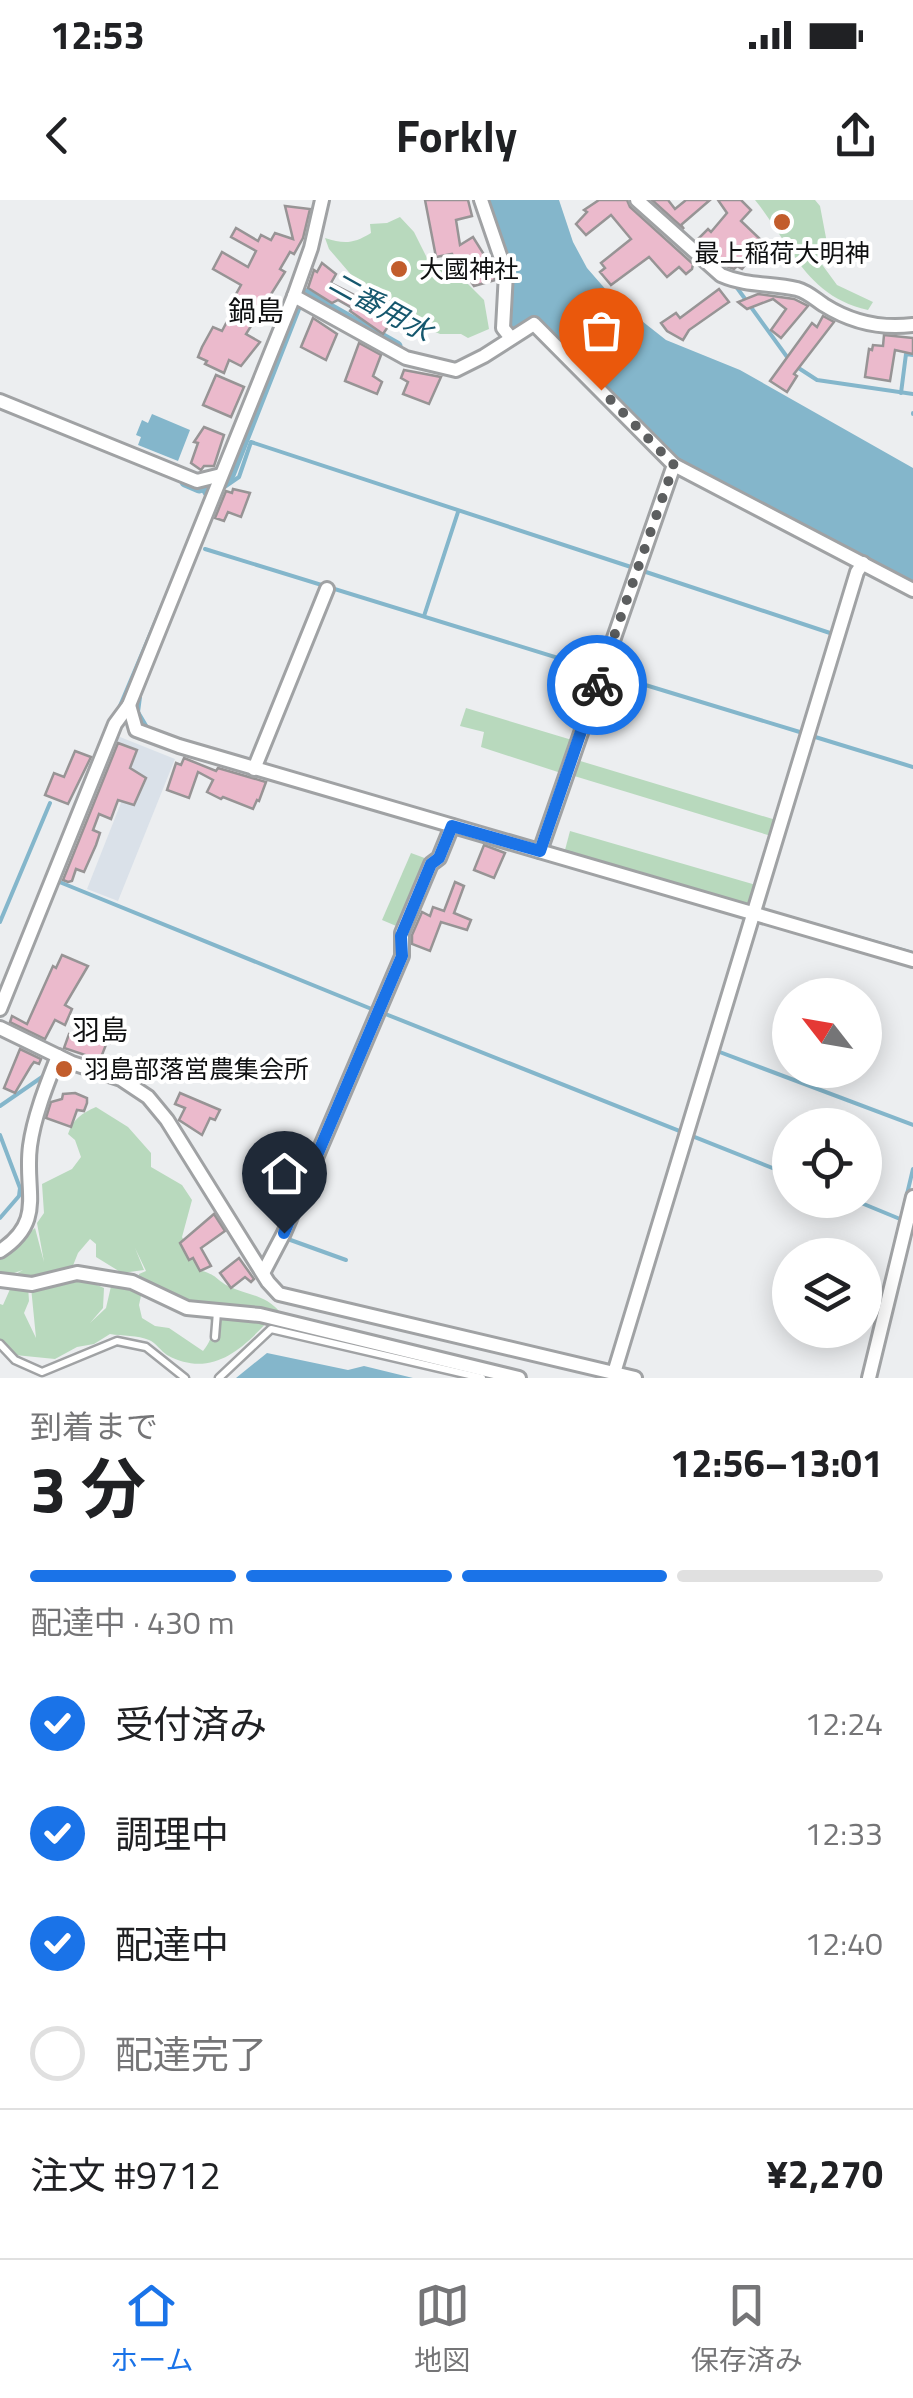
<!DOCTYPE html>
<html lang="ja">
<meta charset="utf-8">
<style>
body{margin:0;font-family:"Titillium Web","Noto Sans JP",sans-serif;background:#f6f6f6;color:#202124;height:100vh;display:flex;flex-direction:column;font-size:38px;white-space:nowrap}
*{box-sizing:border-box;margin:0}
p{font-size:32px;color:#757577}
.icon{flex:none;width:55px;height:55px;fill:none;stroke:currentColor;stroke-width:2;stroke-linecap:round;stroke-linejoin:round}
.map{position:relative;height:1178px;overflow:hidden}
.drawer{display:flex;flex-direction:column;background:#fff;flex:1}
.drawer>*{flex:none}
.needle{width:65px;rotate:301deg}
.controls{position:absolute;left:772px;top:778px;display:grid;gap:20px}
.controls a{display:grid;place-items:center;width:110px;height:110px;border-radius:50%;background:#fff;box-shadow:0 5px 25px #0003;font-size:50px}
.pin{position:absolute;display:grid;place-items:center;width:85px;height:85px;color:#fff;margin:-102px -42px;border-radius:50% 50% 50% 0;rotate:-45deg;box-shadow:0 0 10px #0007}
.pin .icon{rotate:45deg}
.courier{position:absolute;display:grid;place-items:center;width:100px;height:100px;margin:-50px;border:8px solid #1a73e8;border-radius:50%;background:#fff;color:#222;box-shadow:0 2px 12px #0007}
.head em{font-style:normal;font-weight:700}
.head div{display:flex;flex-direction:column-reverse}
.head{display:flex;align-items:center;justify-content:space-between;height:170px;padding:0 30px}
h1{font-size:65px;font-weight:700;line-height:75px}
.bar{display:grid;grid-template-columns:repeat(4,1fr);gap:15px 10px;align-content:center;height:120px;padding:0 30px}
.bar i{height:12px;border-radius:8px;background:#e0e0e0}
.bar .selected{background:#1a73e8}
.bar p{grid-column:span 4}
.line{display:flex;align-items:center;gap:25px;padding:0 30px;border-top:2px solid #e0e0e0}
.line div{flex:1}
ol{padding:0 30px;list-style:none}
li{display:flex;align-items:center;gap:30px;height:110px}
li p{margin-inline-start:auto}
li .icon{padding:10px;border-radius:50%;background:#1a73e8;color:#fff;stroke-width:4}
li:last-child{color:#757577}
li i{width:55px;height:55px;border:5px solid #e0e0e0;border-radius:50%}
.status{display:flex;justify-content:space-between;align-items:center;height:70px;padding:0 50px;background:#fff;direction:ltr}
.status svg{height:28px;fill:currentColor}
header{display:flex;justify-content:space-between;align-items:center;height:130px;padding:0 30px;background:#fff;font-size:45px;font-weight:700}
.tab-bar{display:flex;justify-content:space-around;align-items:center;height:140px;border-top:2px solid #e0e0e0;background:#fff;font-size:28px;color:#757577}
.tab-bar a{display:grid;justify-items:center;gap:5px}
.tab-bar .selected{color:#1a73e8}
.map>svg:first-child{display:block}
.built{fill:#dae1e9}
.green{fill:#b8d9bd}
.water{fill:#84b6cb}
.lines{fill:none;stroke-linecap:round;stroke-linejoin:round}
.stream{stroke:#84b6cb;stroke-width:4}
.canal{stroke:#84b6cb;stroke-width:11}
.building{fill:#ebbacc;stroke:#979495;stroke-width:2.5}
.lane-casing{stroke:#a0a2a4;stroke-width:11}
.street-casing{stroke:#a0a2a4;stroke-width:18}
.lane{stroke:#fff;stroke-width:6}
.street{stroke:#fff;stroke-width:12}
.done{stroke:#5c5e5f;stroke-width:10;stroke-dasharray:0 18}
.route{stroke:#1a73e8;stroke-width:12}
.poi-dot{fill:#c25d2c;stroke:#fff;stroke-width:4}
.labels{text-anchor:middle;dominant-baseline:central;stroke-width:8;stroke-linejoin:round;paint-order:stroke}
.poi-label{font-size:25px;fill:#0f1011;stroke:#fff;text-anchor:start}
.water-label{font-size:28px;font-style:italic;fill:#15576d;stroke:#fff}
.neighbourhood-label{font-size:28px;fill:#0f1011;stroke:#fff}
</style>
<div class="status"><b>12:53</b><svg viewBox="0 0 49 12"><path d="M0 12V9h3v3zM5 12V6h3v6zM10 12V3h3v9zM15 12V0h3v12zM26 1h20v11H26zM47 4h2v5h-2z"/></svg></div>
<header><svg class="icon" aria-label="back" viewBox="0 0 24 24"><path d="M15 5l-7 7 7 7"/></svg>Forkly<svg class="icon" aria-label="share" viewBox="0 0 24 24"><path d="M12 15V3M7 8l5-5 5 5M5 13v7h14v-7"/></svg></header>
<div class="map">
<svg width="913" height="1178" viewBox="0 0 913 1178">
<rect width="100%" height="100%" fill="#eceef0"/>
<polygon class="built" points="115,535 175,559 118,701 87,689 128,585 99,573"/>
<g class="green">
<path d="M755 0H815L820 6 827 43 818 59 837 85 873 102 868 110C805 96 791 44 755 0Z"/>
<path d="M400 17 414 32 427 58 464 80 484 100 489 129 468 138 461 134H440L410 121 398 108 360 85 329 49 325 38C344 44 353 44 371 33L370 24 387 23Z"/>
<polygon points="466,508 572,540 561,573 481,547 484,532 460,526"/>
<polygon points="577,560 776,620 771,636 571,575"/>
<polygon points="570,631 756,685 750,704 565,650"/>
<polygon points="411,653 430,660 401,728 382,720"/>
<path d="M96 907 128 927 151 953V967L182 985 192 1000 182 1037 199 1070C218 1075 215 1079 228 1086 246 1095 265 1094 280 1112 234 1112 178 1111 140 1083L139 1074 146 1071 135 1048 144 1070 122 1073 96 1057V1044L90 1039 78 1053 72 1068 31 1081 12 1076 23 1070 5 1076 0 1075V1057L35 1028 44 1062 37 1023 44 1013 42 984 72 969 81 957 75 940 68 934C73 919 82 913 96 907Z"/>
<path d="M79 1077 104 1088 103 1108 90 1123 106 1108 112 1082 142 1091 139 1105 142 1118 155 1126 169 1128 203 1151C213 1138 215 1129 208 1113L268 1121C240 1152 209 1178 167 1155 161 1151 156 1143 149 1140 138 1135 122 1136 110 1134L94 1144 77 1147 55 1159 15 1155 0 1139V1104L3 1105 11 1087 28 1086 29 1101 24 1113 36 1138 31 1087Z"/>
</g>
<g class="water">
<polygon points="487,0 559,0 573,42 587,68 614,99 666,140 740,170 913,268 913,385 681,263 535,119 514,131 508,126 509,67"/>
<polygon points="152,214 190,230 178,261 138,245 141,237 136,235 142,220 148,223"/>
<polygon points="267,1153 348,1170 364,1166 413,1178 236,1178"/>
</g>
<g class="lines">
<g class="stream">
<polyline points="735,85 790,161"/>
<polyline points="797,167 817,180 913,194"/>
<polyline points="901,193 906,154 913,155"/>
<polyline points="913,213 913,214"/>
<polyline points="201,287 207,297 205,301"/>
<polyline points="223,288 239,277 251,242 634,368"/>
<polyline points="205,349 597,470"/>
<polyline points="643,371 833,434"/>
<polyline points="424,416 458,312"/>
<polyline points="606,473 803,533"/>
<polyline points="140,497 138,512 148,529"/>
<polyline points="117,513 183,356"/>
<polyline points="812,536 913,567"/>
<polyline points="543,646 573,654"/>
<polyline points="56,684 57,681 374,810"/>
<polyline points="788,717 913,753"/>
<polyline points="0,722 50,603"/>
<polyline points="383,813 790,975"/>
<polyline points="717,851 913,925"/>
<polyline points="0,906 45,875"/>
<polyline points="0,935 20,988 19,996 0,1018"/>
<polyline points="854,1000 900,1019"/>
<polyline points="285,1038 346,1060"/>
<polyline points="877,1120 913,969"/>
</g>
<g class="canal">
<polyline points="226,277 230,275 302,92 397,146"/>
<polyline points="185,282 199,288 205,286"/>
</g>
</g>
<g class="building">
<polygon points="425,0 468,0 472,16 456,20 460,45 473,37 488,61 491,61 495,80 474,86 452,54 436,57"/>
<polygon points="599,0 627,0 630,7 693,64 692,69 686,74 679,67 667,77 649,57 611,85 600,72 605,68 601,63 631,39 611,15 586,35 576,24 587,12 584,10"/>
<polygon points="652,0 668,0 675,9 686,0 710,0 681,25 684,29"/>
<polygon points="718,0 741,0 751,10 741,21 760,39 753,46 757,51 742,69 737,66 734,69 726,66 697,40 708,29 711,32 727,13"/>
<polygon points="285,6 310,9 303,38 294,54 290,52 280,69 285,72 246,134 260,142 241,166 229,160 224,173 205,164 207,161 198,157 202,147 213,127 222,131 233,110 229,107 241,85 213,69 222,52 248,67 256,51 231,37 236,28 258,41 261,35 271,40 275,33 293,39"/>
<polygon points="322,63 336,74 331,83 382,109 385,104 398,112 383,134 350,111 352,108 338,100 332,103 308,88 314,70 317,72"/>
<polygon points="719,89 729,102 689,130 683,140 667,131 661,123 676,113 680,118"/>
<polygon points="758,94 794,99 808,106 781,138 771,130 786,109 773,99 747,109 738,102"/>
<polygon points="823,116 834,122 794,174 797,176 787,192 770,181 812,123 817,127"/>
<polygon points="313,118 337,134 326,160 301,147"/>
<polygon points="884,135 913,138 913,154 895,150 890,181 865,177 869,149 872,150 873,145 883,146"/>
<polygon points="359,143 381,155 373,176 382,182 377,194 345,181"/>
<polygon points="404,170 441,177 429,204 403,194 408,182 401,178"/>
<polygon points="216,175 244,187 231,217 203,205"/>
<polygon points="204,227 224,235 214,266 204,266 201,270 191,263 198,243 194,242"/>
<polygon points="233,289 250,293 241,317 228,312 224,321 215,318 226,291 232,293"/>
<polygon points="118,543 137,550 130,568 146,578 134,605 118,600 111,619 99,614 93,630 100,633 96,645 84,672 76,669 72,681 68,682 63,680"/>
<polygon points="75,551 91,557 68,604 45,595 54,573 64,577"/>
<polygon points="184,558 216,571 218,568 266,582 259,601 257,600 253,609 223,597 221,599 207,592 213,580 198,572 189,598 167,590 176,563 181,565"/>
<polygon points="484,645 505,653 494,678 474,670"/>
<polygon points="455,682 464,686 454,713 471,720 467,730 441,722 430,751 412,744 412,735 422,712 430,716 433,707 444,711"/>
<polygon points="62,755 88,766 65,805 72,809 65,825 55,820 45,839 10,822 12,816 27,824 53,766 56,768"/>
<polygon points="99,820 118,827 110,843 107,842 100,860 64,848 69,834 90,842"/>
<polygon points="20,849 41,859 39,864 34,862 31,866 15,893 4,888"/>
<polygon points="75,893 87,898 87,903 84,911 77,910 71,927 46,918 51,902 62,899 63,894"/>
<polygon points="180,893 220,910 215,920 210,918 202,935 179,920 185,908 175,904"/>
<polygon points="214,1014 225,1031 201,1048 211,1066 200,1071 193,1058 189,1060 180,1043"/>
<polygon points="239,1058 254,1079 251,1082 245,1077 231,1088 220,1073"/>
</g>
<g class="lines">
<g class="lane-casing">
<g id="lane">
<polyline points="215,1137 217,1112"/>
<polyline points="0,1144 15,1160 42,1172 117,1141 146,1147 185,1178"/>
<polyline points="219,1178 271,1129 482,1178"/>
</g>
</g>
<g class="street-casing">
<g id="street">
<polyline points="481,0 506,73 503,128 511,138"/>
<path d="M637 0 721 75C746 86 771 83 797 89 808 92 815 99 824 105 851 122 881 129 913 125"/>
<polyline points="294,96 406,158 456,170 484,156 534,124 674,265 913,390"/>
<polyline points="0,201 197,281 221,275"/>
<polyline points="129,505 136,530 179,546 913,760"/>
<polyline points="254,569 327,389"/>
<polyline points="540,651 674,265"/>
<polyline points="0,809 115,524 129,505 294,96 311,48 322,0"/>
<polyline points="0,828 72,863 121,879 148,897 167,920 268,1082 279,1094 635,1178"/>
<path d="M0 1051C46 1021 24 991 30 946 34 916 47 884 58 856"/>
<polyline points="263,1073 284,1033 402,756 402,733 431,664 439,658 452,626"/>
<polyline points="0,1080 32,1084 77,1073 132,1082 187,1108 260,1115 519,1178"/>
<polyline points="614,1173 857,372 863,363"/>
<polyline points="869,1178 913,997"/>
</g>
</g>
<use href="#lane" class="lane"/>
<use href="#street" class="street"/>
</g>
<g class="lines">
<polyline class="done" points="597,485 674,265 601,190"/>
<polyline class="route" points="284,1033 402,756 401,736 431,664 439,658 452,626 540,651 597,485"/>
</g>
<g class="poi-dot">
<circle cx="782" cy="22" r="10"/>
<circle cx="399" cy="69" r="10"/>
<circle cx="64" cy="869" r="10"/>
</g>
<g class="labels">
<g class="poi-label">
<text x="782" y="53" text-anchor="middle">最上稲荷大明神</text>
<text x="419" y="69">大國神社</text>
<text x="84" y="869">羽島部落営農集会所</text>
</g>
<g class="water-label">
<text transform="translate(381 106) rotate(29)">二番用水</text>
</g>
<g class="neighbourhood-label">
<text x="256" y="110">鍋島</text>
<text x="100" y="829">羽島</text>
</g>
</g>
</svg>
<div class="controls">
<a><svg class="needle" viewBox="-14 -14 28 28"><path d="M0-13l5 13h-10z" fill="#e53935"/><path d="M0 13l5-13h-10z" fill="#757577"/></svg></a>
<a><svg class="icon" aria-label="locate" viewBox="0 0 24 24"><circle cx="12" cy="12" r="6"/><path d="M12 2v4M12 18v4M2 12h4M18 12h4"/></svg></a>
<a><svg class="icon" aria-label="layers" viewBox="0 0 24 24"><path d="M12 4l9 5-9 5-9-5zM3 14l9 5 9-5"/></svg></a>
</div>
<div class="pin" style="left:601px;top:190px;background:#ea580c"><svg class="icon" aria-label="bag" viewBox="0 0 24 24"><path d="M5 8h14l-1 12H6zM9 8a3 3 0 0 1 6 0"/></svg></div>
<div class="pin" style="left:284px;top:1033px;background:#1f2937"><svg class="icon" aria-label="home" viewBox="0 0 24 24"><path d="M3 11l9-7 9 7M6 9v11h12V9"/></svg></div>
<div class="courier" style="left:597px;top:485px"><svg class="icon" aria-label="bike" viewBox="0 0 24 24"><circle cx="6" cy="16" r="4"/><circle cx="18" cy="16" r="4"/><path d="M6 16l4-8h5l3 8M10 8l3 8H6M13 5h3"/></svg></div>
</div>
<section class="drawer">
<div class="head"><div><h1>3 分</h1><p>到着まで</p></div><em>12:56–13:01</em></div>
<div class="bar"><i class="selected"></i><i class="selected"></i><i class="selected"></i><i></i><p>配達中 · 430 m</p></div>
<ol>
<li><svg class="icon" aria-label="check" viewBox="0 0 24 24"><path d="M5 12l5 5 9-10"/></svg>受付済み<p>12:24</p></li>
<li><svg class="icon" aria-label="check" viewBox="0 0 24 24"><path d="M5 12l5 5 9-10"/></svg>調理中<p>12:33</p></li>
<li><svg class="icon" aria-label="check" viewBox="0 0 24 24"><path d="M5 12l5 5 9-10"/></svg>配達中<p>12:40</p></li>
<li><i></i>配達完了</li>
</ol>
<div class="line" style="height:130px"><div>注文 #9712</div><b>¥2,270</b></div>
</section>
<nav class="tab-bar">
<a class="selected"><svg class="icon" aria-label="home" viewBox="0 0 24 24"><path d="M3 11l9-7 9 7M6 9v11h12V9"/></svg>ホーム</a>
<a><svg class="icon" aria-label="map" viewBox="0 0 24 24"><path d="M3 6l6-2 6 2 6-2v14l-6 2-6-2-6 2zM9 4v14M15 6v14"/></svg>地図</a>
<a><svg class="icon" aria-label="saved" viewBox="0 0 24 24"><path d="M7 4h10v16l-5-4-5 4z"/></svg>保存済み</a>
</nav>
